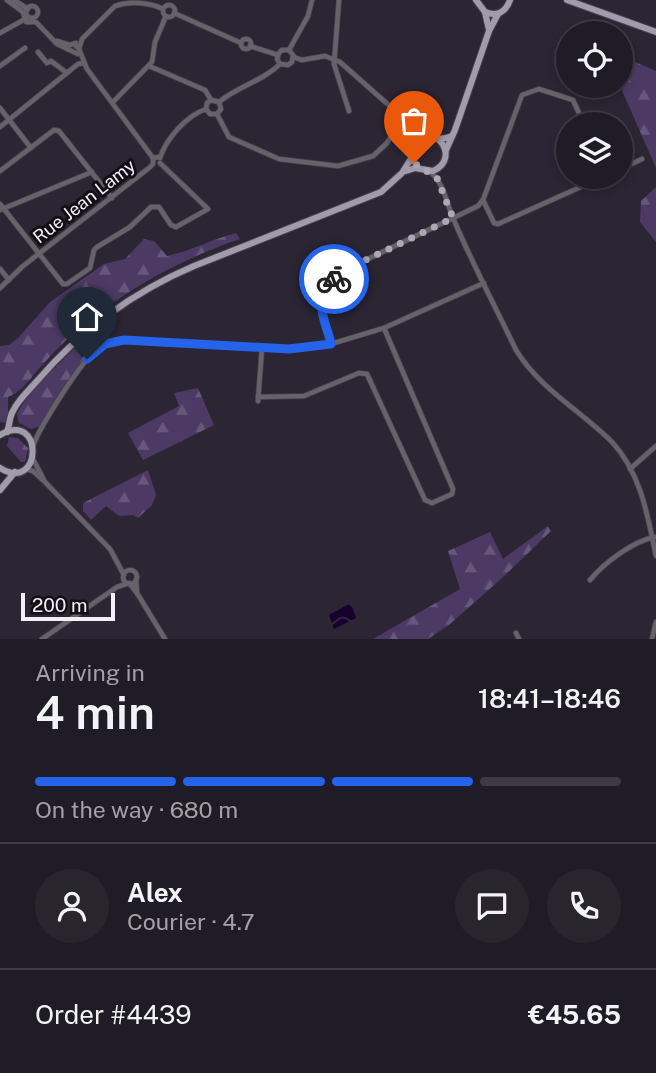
<!DOCTYPE html>
<meta charset="utf-8">
<style>
body{margin:0;font-family:"Public Sans",sans-serif;background:#28252f;color:#f1f3f6;height:100vh;display:flex;flex-direction:column;font-size:26px;white-space:nowrap}
*{box-sizing:border-box;margin:0}
p{font-size:23px;color:#a2a1a7}
.icon{flex:none;width:38px;height:38px;fill:none;stroke:currentColor;stroke-width:2;stroke-linecap:round;stroke-linejoin:round}
.map{position:relative;height:639px;overflow:hidden}
.side{display:flex;flex-direction:column;background:#201c27;flex:1}
.side>*{flex:none}
.fabs{position:absolute;left:556px;top:21px;display:grid;gap:14px}
.fabs a{display:grid;place-items:center;width:77px;height:77px;border-radius:50%;background:#201c27;box-shadow:0 4px 10px #0003,0 0 0 2px #3d3a44;font-size:35px}
.scale{position:absolute;left:21px;bottom:18px;width:94px;box-sizing:border-box;padding-left:7px;border:4px solid #f3eff9;border-top:0;font-size:19px;line-height:24px;white-space:nowrap;color:#f3eff9;-webkit-text-stroke:5px #120f16;paint-order:stroke}
.pin{position:absolute;display:grid;place-items:center;width:60px;height:60px;color:#fff;margin:-72px -30px;border-radius:50% 50% 50% 0;rotate:-45deg;box-shadow:0 0 7px #0007}
.pin .icon{rotate:45deg}
.courier{position:absolute;display:grid;place-items:center;width:70px;height:70px;margin:-35px;border:5px solid #2563eb;border-radius:50%;background:#fff;color:#222;box-shadow:0 2px 9px #0007}
.headline em{font-style:normal;font-weight:600}
.headline div{display:flex;flex-direction:column-reverse}
.headline{display:flex;align-items:center;justify-content:space-between;height:119px;padding:0 35px}
h1{font-size:46px;font-weight:600;line-height:52px}
.bar{display:grid;grid-template-columns:repeat(4,1fr);gap:10px 7px;align-content:center;height:84px;padding:0 35px}
.bar i{height:9px;border-radius:5px;background:#3d3a44}
.bar .current{background:#2563eb}
.bar p{grid-column:span 4}
.line{display:flex;align-items:center;gap:18px;padding:0 35px;border-top:2px solid #3d3a44}
.line div{flex:1}
.round{display:grid;place-items:center;flex:none;width:74px;height:74px;border-radius:37px;background:#28252f}
.map>svg:first-child{display:block}
.forest{fill:url(#forest-firs)}
.water{fill:url(#water-waves)}
.lines{fill:none;stroke-linecap:round;stroke-linejoin:round}
.minor-casing{stroke:#474150;stroke-width:6}
.major-casing{stroke:#474150;stroke-width:8}
.minor{stroke:#65626a;stroke-width:4.5}
.major{stroke:#a19bab;stroke-width:6}
.done{stroke:#ada8b4;stroke-width:7;stroke-dasharray:0 12.6}
.route{stroke:#2563eb;stroke-width:9}
.labels{text-anchor:middle;dominant-baseline:central;stroke-width:6;stroke-linejoin:round;paint-order:stroke}
.street-label{font-size:18px;fill:#f3eff9;stroke:#120f16}
</style>
<div class="map">
<svg width="656" height="639" viewBox="0 0 656 639">
<defs>
<pattern id="forest-firs" width="22" height="20" patternUnits="userSpaceOnUse" patternTransform="scale(1.75)"><rect width="22" height="20" fill="#4c3a64"/><path d="M5 1l3.5 6h-7zM16 11l3.5 6h-7z" fill="#66577b"/></pattern>
<pattern id="water-waves" width="16" height="10" patternUnits="userSpaceOnUse" patternTransform="scale(1.75)"><rect width="16" height="10" fill="#16002c"/><path d="M0 5q4-4 8 0t8 0" fill="none" stroke="#38264b"/></pattern>
</defs>
<rect width="100%" height="100%" fill="#2b2534"/>
<g class="forest">
<polygon points="621,56 656,71 656,168 620,86"/>
<polygon points="656,187 656,242 640,222 641,201"/>
<path d="M236 233 240 239C183 258 127 289 81 327 69 337 57 349 46 361 34 373 24 391 8 397V423L0 422V346L9 345 19 337 50 302 104 264 125 259 144 239 154 241 167 256C191 251 212 239 236 233Z"/>
<path d="M75 348 85 360 41 426 31 429 19 423 17 414C30 389 55 368 75 348Z"/>
<polygon points="198,388 214,425 143,460 128,433 179,406 174,393"/>
<polygon points="9,437 18,438 28,448 25,462 21,462 7,446"/>
<polygon points="148,470 156,495 152,505 138,518 133,515 119,516 106,506 91,520 83,511 83,503"/>
<polygon points="548,526 551,531 502,578 449,625 428,639 373,639 460,589 448,551 490,532 503,559"/>
</g>
<polygon class="water" points="351,603 356,618 334,629 329,615"/>
<g class="lines">
<g class="minor-casing">
<g id="minor">
<polyline points="7,0 23,12 26,22 36,22 57,44 78,54"/>
<polyline points="14,0 28,9"/>
<polyline points="339,0 334,64 349,111"/>
<circle cx="169" cy="11" r="6"/>
<circle cx="32" cy="12" r="6"/>
<polyline points="174,13 241,43"/>
<polyline points="0,33 27,18"/>
<circle cx="246" cy="44" r="5"/>
<polyline points="57,41 70,45 76,43"/>
<polyline points="74,44 79,49 87,69 153,158"/>
<polyline points="250,46 278,55"/>
<path d="M79 49 82 39 115 6C130 1 149 2 163 9"/>
<polyline points="289,50 308,16 312,0"/>
<polyline points="38,52 47,63 51,61 67,73"/>
<polyline points="293,57 302,60 325,56 340,62 409,123 428,137"/>
<polyline points="280,64 288,65 292,62 293,55 289,50"/>
<polyline points="280,64 277,59 279,53 282,50 289,50"/>
<polyline points="0,66 25,48"/>
<polyline points="149,66 205,90 211,100"/>
<polyline points="113,102 152,62 155,42 166,16"/>
<polyline points="0,108 31,148"/>
<polyline points="206,109 210,114 217,114 221,109 219,102"/>
<polyline points="217,114 229,137 279,159 338,166 373,156 387,143 397,126 409,123"/>
<polyline points="0,127 78,64 84,63"/>
<polyline points="397,129 404,126 411,127 416,134 417,142"/>
<path d="M160 158C166 139 186 116 206 109L207 103 211 100 219 102C238 86 263 81 280 64"/>
<polyline points="621,169 642,159"/>
<polyline points="0,171 54,130 59,131 112,198"/>
<path d="M429 171C444 182 446 202 453 218 472 263 495 306 516 350 540 389 580 410 612 442 641 473 648 517 656 556"/>
<polyline points="483,200 494,223 498,224 603,177"/>
<polyline points="0,204 63,284 67,284 90,268 94,250 97,247 130,227 151,207 159,207 171,225 176,227 208,209 160,163"/>
<polyline points="0,210 92,172"/>
<polyline points="0,269 9,280"/>
<polyline points="0,288 23,266 149,168 153,164 153,158 159,157"/>
<path d="M331 344C323 309 309 300 343 271L478 206 483 200 522 95 539 89 573 100 584 124"/>
<polyline points="258,397 304,396 359,373 367,374 425,500 432,503 452,494 453,489 384,328"/>
<polyline points="258,401 262,348"/>
<path d="M33 446C40 426 82 360 98 348 107 341 118 340 130 340L288 349 331 344 384 328 484 283"/>
<polyline points="33,459 44,480"/>
<polyline points="25,469 33,471 44,481 110,549 124,575"/>
<polyline points="630,469 656,446"/>
<circle cx="130" cy="577" r="7"/>
<path d="M590 580C604 563 633 541 655 537"/>
<polyline points="137,593 165,639"/>
<polyline points="516,633 519,639"/>
<polyline points="42,639 117,587 129,583 137,593 136,580"/>
<polyline points="652,639 656,622"/>
</g>
</g>
<g class="major-casing">
<g id="major">
<polyline points="476,0 485,12 489,30"/>
<polyline points="567,0 656,32"/>
<path d="M485 12C497 17 506 12 510 0"/>
<polyline points="446,150 455,130 489,31 498,14"/>
<path d="M413 161V149C423 130 436 144 452 136"/>
<path d="M406 171 415 168 433 171C447 165 450 151 439 140"/>
<path d="M7 432C10 425 9 417 13 411 18 400 29 390 37 381 80 331 133 292 194 266L381 192 402 173 412 157"/>
<path d="M0 435C44 409 43 494 0 468"/>
<polyline points="0,490 15,472"/>
</g>
</g>
<use href="#minor" class="minor"/>
<use href="#major" class="major"/>
</g>
<g class="lines">
<polyline class="done" points="334,279 343,271 453,218 437,178 414,163"/>
<path class="route" d="M87 359 105 344 124 340 289 349 331 344C325 317 312 305 334 279"/>
</g>
<g class="labels">
<g class="street-label">
<text transform="translate(84 201) rotate(-38)">Rue Jean Lamy</text>
</g>
</g>
</svg>
<div class="fabs">
<a><svg class="icon" aria-label="locate" viewBox="0 0 24 24"><circle cx="12" cy="12" r="6"/><path d="M12 2v4M12 18v4M2 12h4M18 12h4"/></svg></a>
<a><svg class="icon" aria-label="layers" viewBox="0 0 24 24"><path d="M12 4l9 5-9 5-9-5zM3 14l9 5 9-5"/></svg></a>
</div>
<div class="scale">200 m</div>
<div class="pin" style="left:414px;top:163px;background:#ea580c"><svg class="icon" aria-label="bag" viewBox="0 0 24 24"><path d="M5 8h14l-1 12H6zM9 8a3 3 0 0 1 6 0"/></svg></div>
<div class="pin" style="left:87px;top:359px;background:#1f2937"><svg class="icon" aria-label="home" viewBox="0 0 24 24"><path d="M3 11l9-7 9 7M6 9v11h12V9"/></svg></div>
<div class="courier" style="left:334px;top:279px"><svg class="icon" aria-label="bike" viewBox="0 0 24 24"><circle cx="6" cy="16" r="4"/><circle cx="18" cy="16" r="4"/><path d="M6 16l4-8h5l3 8M10 8l3 8H6M13 5h3"/></svg></div>
</div>
<section class="side">
<div class="headline"><div><h1>4 min</h1><p>Arriving in</p></div><em>18:41–18:46</em></div>
<div class="bar"><i class="current"></i><i class="current"></i><i class="current"></i><i></i><p>On the way · 680 m</p></div>
<div class="line" style="height:126px"><a class="round"><svg class="icon" aria-label="person" viewBox="0 0 24 24"><circle cx="12" cy="8" r="4"/><path d="M4 21q1-7 8-7t8 7"/></svg></a><div><b>Alex</b><p>Courier · 4.7</p></div><a class="round"><svg class="icon" aria-label="chat" viewBox="0 0 24 24"><path d="M4 5h16v11H9l-5 4z"/></svg></a><a class="round"><svg class="icon" aria-label="phone" viewBox="0 0 24 24"><path d="M5 4h4l2 5-3 2q2 4 5 5l2-3 5 2v4C11 20 4 13 5 4z"/></svg></a></div>
<div class="line" style="height:91px"><div>Order #4439</div><b>€45.65</b></div>
</section>
